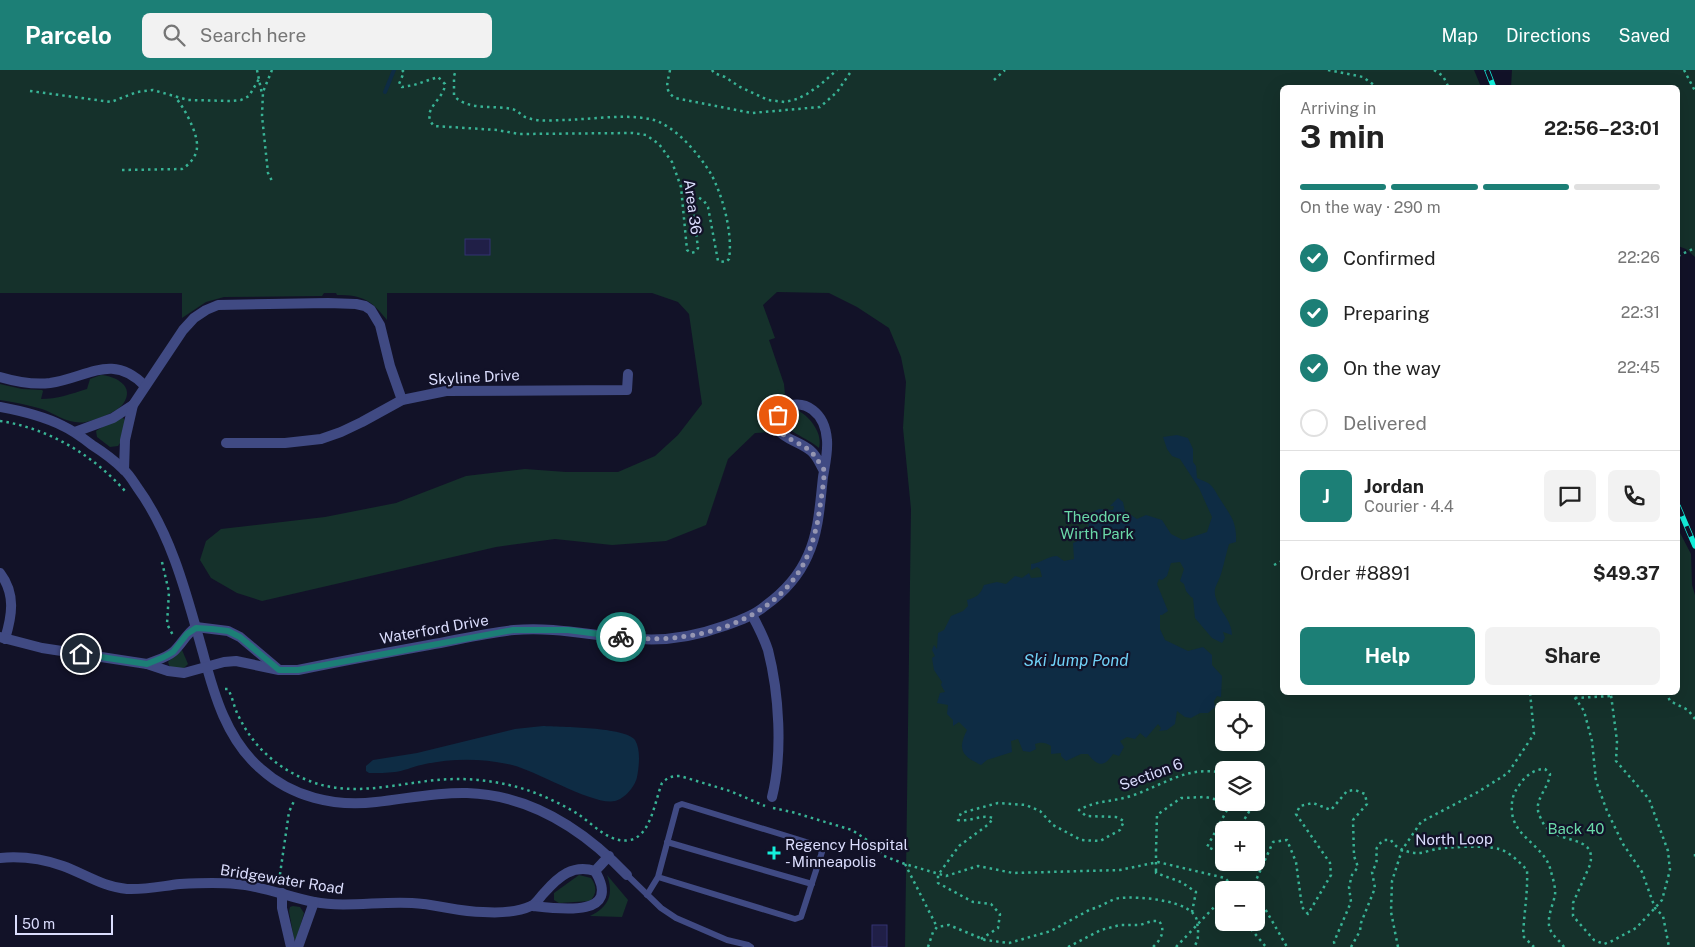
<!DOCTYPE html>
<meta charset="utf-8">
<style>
body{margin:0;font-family:"Public Sans",sans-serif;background:#f2f2f2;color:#222;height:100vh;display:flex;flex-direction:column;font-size:19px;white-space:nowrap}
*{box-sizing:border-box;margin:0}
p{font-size:16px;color:#767676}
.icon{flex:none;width:28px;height:28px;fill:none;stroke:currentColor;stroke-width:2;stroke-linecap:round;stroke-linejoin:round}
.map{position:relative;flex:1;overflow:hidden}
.panel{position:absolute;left:1280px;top:15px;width:400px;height:610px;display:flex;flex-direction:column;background:#fff;border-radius:8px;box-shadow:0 5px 20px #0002}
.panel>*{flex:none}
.buttons{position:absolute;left:1215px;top:631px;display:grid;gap:10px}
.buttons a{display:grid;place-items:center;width:50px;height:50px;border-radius:8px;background:#fff;box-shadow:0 5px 20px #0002;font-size:25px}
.scale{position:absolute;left:15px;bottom:12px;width:98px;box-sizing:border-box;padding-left:5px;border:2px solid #dbddfd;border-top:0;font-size:14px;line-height:18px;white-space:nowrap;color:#dbddfd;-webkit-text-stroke:4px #121228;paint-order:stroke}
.pin{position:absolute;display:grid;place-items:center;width:42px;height:42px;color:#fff;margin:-21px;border:2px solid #fff;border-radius:50%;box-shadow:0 1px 5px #0007}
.courier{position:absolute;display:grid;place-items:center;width:50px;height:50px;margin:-25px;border:4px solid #1c7f76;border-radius:50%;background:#fff;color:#222;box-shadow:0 1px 6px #0007}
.head em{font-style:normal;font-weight:700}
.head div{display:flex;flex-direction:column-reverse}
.head{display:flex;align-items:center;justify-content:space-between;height:85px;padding:0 20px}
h1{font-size:32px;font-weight:700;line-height:38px}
.bar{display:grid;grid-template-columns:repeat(4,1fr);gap:8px 5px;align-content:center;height:60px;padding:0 20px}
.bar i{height:6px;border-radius:4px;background:#e0e0e0}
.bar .active{background:#1c7f76}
.bar p{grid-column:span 4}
.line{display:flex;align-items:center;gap:12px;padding:0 20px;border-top:1px solid #e0e0e0}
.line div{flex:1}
.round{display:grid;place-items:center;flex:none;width:52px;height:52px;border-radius:8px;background:#f2f2f2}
ol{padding:0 20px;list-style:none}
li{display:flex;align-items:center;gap:15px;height:55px}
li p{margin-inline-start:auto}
li .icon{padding:5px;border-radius:50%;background:#1c7f76;color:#fff;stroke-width:4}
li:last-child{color:#767676}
li i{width:28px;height:28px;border:2px solid #e0e0e0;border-radius:50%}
.cta{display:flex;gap:10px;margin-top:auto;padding:10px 20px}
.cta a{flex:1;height:58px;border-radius:8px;background:#1c7f76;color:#fff;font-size:20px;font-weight:700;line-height:58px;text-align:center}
.cta a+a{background:#f2f2f2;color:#222}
header{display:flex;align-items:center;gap:30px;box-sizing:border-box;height:70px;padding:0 25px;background:#1c7f76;color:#fff}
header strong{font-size:24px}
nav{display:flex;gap:28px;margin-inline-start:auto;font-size:18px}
.search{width:350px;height:45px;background:#f2f2f2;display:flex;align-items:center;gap:12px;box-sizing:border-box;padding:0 18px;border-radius:8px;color:#767676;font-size:19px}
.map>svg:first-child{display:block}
.green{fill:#15312b;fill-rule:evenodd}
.water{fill:#0e2c44}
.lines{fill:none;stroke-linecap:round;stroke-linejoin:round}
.stream{stroke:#0e2c44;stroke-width:4}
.building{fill:#201f47;stroke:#333372}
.path{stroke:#38b395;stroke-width:2.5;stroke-dasharray:2.5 4;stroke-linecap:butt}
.lane{stroke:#404a83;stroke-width:6}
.street{stroke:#404a83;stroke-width:10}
.rail-casing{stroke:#14f0dc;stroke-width:5.5}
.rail{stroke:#121228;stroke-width:4;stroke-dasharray:11;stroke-linecap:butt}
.path-bridge{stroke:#38b395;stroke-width:2.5;stroke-dasharray:2.5 4;stroke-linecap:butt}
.done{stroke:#9596b2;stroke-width:5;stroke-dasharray:0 9}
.route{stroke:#1c7f76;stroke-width:6}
.poi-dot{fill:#14f0dc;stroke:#121228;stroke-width:2}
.labels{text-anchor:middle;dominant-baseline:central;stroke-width:4.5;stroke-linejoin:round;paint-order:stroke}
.street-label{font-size:15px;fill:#dbddfd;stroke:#121228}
.park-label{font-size:15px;fill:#6ad9a9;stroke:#121228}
.poi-label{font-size:15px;fill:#dbddfd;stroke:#121228;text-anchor:start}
.water-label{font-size:16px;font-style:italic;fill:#70d1f6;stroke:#121228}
</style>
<header>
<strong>Parcelo</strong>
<div class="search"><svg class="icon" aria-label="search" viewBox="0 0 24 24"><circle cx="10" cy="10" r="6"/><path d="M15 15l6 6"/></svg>Search here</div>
<nav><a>Map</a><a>Directions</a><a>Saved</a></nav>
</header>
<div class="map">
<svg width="1695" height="877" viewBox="0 0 1695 877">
<rect width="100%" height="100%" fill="#121228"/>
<g class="green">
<path d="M0 0H1474L1481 17 1282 18V622H1678V459L1691 484 1692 515 1695 525V877H905L911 439 903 358 906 312 901 287 889 258 857 237 829 223 777 222 763 235 775 268 769 270 784 314 785 325C777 336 764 346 771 362L755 363 728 389 706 455 666 471 612 475 555 469 496 477 262 531 237 523 211 508 200 490 206 471 221 459 325 447 396 433 466 406 525 399 566 402H618L655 386 678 365 702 334 689 244 678 232 652 223H387V250C371 230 363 225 337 225L336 223H324L322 226 224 227 206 232 182 248V223H0ZM1224 640H1256V672H1224ZM1224 700H1256V732H1224ZM1224 760H1256V792H1224ZM1224 820H1256V852H1224Z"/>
<polygon points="1512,0 1695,0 1695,187 1686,179 1678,176 1678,18 1511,17"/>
<path d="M101 305C115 306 136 316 123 334 117 342 96 350 86 352 69 355 56 344 42 339 28 335 14 332 0 330V314L22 319 42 320 43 321 41 329C57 329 71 324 87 319L90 309Z"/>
<path d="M799 341C811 348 823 364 819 378 816 376 813 373 809 371 801 366 791 362 785 355 785 345 790 342 799 341Z"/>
<path d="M122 347 125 350 120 373 118 376 110 377 97 367 96 361C101 357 115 351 122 347Z"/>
<polygon points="182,580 188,594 184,598 170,598 168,592 170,590"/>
<path d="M579 805 591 808C597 816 597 824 590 831L559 833 554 830V823Z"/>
<path d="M607 805 628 830 622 847 590 846C609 837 614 824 607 805Z"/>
<polygon points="293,836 300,837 304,843 296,871 294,869 289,841 290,837"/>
</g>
<g class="water">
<path d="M1177 365 1188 368 1193 379V392L1196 396 1197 408C1200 410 1205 411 1208 413 1214 417 1216 423 1220 429 1230 445 1237 451 1236 472L1229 474C1226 484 1224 494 1221 504 1217 517 1211 518 1218 534 1223 544 1232 553 1232 565L1223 562 1225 568 1222 573 1212 568 1195 548 1193 528 1191 527 1186 521 1184 514 1180 511 1184 499 1180 492 1171 493 1167 506 1162 510 1159 509 1157 514 1168 541 1162 545H1160V559L1165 570 1188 581 1203 577 1212 585V595L1222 606 1221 627 1217 626 1214 631 1215 637 1208 643H1200L1191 648 1185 647 1177 641 1175 654 1167 660 1159 661 1161 658 1158 654 1146 668 1140 663 1135 669 1127 667 1120 671 1124 677 1119 686 1113 684C1104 698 1097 696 1088 684H1081L1066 691 1061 686V683L1051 684V676C1045 672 1041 672 1035 674L1036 679 1030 682 1023 681 1018 669 1011 671 1012 682 987 690 981 695C962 686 957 680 967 660L959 652 953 656V650L947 644 948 635 937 633 940 623 945 622 941 615 942 612 934 600 932 588 935 586 932 580 934 575 937 579 938 563 944 560 951 546 963 541 968 536 967 530C977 527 980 525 984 515L997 512 1006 514 1015 506 1022 508 1029 503 1031 508 1042 507 1040 499 1037 497 1031 500V494C1042 493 1045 487 1057 486L1064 491 1074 489 1073 473 1085 467H1092L1094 463 1088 457 1089 453 1083 448H1090L1091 443 1099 439 1113 440 1114 436H1110L1118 428 1123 432 1126 446 1131 445 1137 449 1146 445 1162 450 1171 464 1183 470 1207 462 1212 447 1199 418 1180 389 1172 386 1167 379 1163 367Z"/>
<path d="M543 656C560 657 626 657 635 670 641 680 639 697 637 707 635 717 624 729 615 731 594 736 537 701 512 695 483 688 450 688 421 695 412 697 404 701 395 702 387 703 378 703 369 703L366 701V696L373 690 417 683 515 659Z"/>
</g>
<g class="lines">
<polyline class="stream" points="385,22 394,0"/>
</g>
<g class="building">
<rect x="465" y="169" width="25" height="16"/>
<rect x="872" y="855" width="15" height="22"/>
</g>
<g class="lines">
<g class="path">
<polyline points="257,0 262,24"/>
<polyline points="272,0 263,22 262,46 268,103 273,113"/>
<path d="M402 0 404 2 399 14 402 17 414 15 438 7 445 14C445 29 419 40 434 56L497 60 519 64 633 63 646 65 659 74 672 92 681 117 687 180 691 183 695 182 698 178 692 129 698 127 704 131 708 137 718 191 726 192 729 189C733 164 723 126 711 104 699 84 674 54 650 49 623 44 593 49 566 50 554 50 539 52 528 48 522 47 518 40 512 39 493 35 469 41 454 26V6L456 0"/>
<path d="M670 0C668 12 663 20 675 28L752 43 820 37 837 22 852 0"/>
<polyline points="712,0 714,3 725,7 740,17 768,30 785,32 797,29 807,24 820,15 837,0"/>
<polyline points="1328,0 1363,7 1378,18"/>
<polyline points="1434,0 1443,6 1449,18"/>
<polyline points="1684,0 1695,21"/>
<polyline points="994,10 1005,0"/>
<polyline points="30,21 111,32 137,22 153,20 188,30 231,31 241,30 249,26 259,9"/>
<path d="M122 100 182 99C189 95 197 86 197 77 198 63 184 37 175 27"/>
<polyline points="1678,186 1695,178"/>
<path d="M0 351C48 358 93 385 125 421"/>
<polyline points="162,492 169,522 167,554 174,567"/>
<polyline points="1274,495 1282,491"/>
<path d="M225 619H228C233 628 234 638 239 647 253 676 277 698 307 710 350 728 393 714 437 710 468 707 501 711 530 721 547 727 563 735 578 744 594 755 610 774 630 770 651 766 655 730 662 713 668 707 672 706 680 706L730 721 765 736"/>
<polyline points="1571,622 1584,641 1592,671 1596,711 1607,741 1623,774 1642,802 1655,838 1663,846 1669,877"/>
<polyline points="1666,622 1670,631 1688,640 1695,649"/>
<polyline points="1575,628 1611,626"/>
<polyline points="773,738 792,742 852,760 867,770 884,786 905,794 946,806 978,796 1013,803 1120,800 1158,792 1225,808 1236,820"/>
<polyline points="1238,760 1250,740 1249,732"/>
<polyline points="1224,775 1215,780 1207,777 1227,740 1225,732"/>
<polyline points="1156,781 1157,745 1181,728 1205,727 1224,731"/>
<polyline points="1695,784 1695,787"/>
<polyline points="905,794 937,857"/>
<polyline points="1156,801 1156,803 1181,812 1196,822 1192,842"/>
<polyline points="279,811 289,742 294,731"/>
<polyline points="1255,820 1253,817 1273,772 1287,770 1296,792 1302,837 1308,844 1331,805 1330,793 1296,744 1300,736 1313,733 1331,740 1347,721 1355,720 1365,724 1367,734 1353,750 1354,786 1358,797 1352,805 1349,817 1351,832 1334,872 1335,877"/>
<polyline points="1256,823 1287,877"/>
<polyline points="1251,859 1266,877"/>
<path d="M981 869 998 858 1000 844 991 834 973 832 938 813V805L959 776 989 754 993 748C982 744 970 752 958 750L961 743 998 733 1026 735 1040 741 1053 755 1081 770 1100 771 1120 760 1124 751 1116 747 1086 746 1079 740C1097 730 1113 732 1131 726 1164 715 1187 695 1224 703"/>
<path d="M928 877 933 862 937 857 949 855 985 870 1009 873 1051 861 1091 839C1102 837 1110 829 1120 828 1138 826 1194 830 1197 851 1198 861 1200 868 1194 877"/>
<path d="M1068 877 1101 860 1120 855H1140L1152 851H1159C1166 860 1161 870 1153 877"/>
<polyline points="1176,877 1216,835 1224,832"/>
<path d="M1351 877 1360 861 1361 853 1375 818 1372 802C1373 799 1375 797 1376 794 1379 782 1371 780 1384 770H1391C1396 779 1408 783 1418 783 1424 783 1431 780 1437 779 1451 777 1485 775 1499 779 1510 782 1519 792 1527 800 1528 822 1524 843 1523 866L1534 877"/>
<polyline points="1398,877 1391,842 1392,811 1402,780 1421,752 1478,722 1508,703 1534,664 1530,622"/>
<path d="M1564 877C1560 871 1552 865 1550 859 1546 849 1553 835 1555 825 1556 817 1552 806 1550 798 1543 775 1514 767 1512 742 1511 731 1513 723 1520 714 1526 705 1535 699 1545 699L1550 704C1549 717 1536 728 1538 740 1538 744 1541 748 1542 751 1555 777 1598 762 1590 795L1573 833V846L1594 870 1604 874 1612 871 1636 858 1655 838 1662 830 1670 800 1668 781 1649 729 1616 691 1617 671 1611 625 1612 622"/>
</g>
<g class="lane">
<polyline points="667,772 812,814"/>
<polyline points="627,805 661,838 676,848 727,870 748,875 751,877"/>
<polyline points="647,825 658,807 677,736 682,734 816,775 822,782 801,847 795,849 658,807"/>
</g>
<g class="street">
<path d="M0 307C17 312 32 315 50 313 87 308 112 282 145 316"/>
<path d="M0 337C22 341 43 346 63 356 74 361 83 368 92 375 103 382 114 390 123 399 129 404 133 411 137 417 172 465 187 526 203 583 214 625 227 670 261 699 292 727 334 737 376 732 406 729 436 722 467 723 531 725 584 760 627 805"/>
<polyline points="75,362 113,348 133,335"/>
<polyline points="226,373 285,373 321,369 341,362 362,352 402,330 446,321 627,320 628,304"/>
<polyline points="124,400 125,370 133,335 183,260 194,248 206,240 218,235 328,233 356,234 365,236 371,240 380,255 390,296 402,330"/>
<path d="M0 503C16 524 12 546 5 569"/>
<path d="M752 545C758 556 764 568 768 580 779 623 783 683 772 727"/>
<path d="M0 567 42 578 147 594 168 601 184 603 224 592 236 591 279 600H298C342 591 385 583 429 575 457 570 485 563 514 560 556 556 597 567 639 569 668 571 696 566 724 556 738 551 753 546 765 536 783 523 799 506 808 485 819 461 820 433 823 407 825 395 828 382 827 370 825 344 806 326 781 339 765 368 795 367 811 381 817 386 820 394 824 401"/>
<path d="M147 594C156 590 166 588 173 582 182 574 185 565 196 557L228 561 240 567 278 599"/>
<path d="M0 788C21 786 43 789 63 796 85 804 103 817 127 819 145 820 162 816 180 814 198 813 217 812 236 814 263 816 288 827 314 832 346 838 379 831 412 833 436 834 459 842 483 842 499 843 516 843 531 836 536 834 540 827 544 823 559 806 573 794 595 801L609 786"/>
<polyline points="282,823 282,838 291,877"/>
<path d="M533 836C559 839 623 848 595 801"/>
<polyline points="298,877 314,832"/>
</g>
<g class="rail-casing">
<g id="rail">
<polyline points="1487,0 1494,18"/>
<polyline points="1678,436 1695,476"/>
</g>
</g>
<use href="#rail" class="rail"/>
<polyline class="path-bridge" points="1156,801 1156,781"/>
</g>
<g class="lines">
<path class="done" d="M621 567C684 575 764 558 800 500 810 484 814 467 818 450 819 442 825 407 824 401 824 398 820 393 818 391 808 373 790 373 777 359L778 345"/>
<polyline class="route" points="81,584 147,594 164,587 173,582 187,564 196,558 212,559 228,561 240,567 279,600 298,600 513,560 568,560 621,567"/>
</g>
<path class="poi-dot" d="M771.5 775.5h5v5h5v5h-5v5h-5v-5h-5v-5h5z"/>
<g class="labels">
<g class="street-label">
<text transform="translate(693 137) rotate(82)">Area 36</text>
<text transform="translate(474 307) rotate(-3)">Skyline Drive</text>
<text transform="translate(434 559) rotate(-10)">Waterford Drive</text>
<text transform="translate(1151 704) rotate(-20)">Section 6</text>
<text transform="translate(1454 769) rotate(-1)">North Loop</text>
<text transform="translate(282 809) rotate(9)">Bridgewater Road</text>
</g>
<g class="park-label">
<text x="1097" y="446">Theodore<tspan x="1097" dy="17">Wirth Park</tspan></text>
<text x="1576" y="758">Back 40</text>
</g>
<g class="poi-label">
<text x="785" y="774">Regency Hospital<tspan x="785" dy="17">- Minneapolis</tspan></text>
</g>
<g class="water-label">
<text x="1076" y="590">Ski Jump Pond</text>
</g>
</g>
</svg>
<div class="buttons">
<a><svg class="icon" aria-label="locate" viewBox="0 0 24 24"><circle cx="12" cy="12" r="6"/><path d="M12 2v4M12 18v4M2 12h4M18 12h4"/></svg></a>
<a><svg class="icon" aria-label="layers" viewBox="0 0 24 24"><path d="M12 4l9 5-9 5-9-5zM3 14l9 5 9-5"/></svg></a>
<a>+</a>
<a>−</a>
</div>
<div class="scale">50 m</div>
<div class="pin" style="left:778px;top:345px;background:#ea580c"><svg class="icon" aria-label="bag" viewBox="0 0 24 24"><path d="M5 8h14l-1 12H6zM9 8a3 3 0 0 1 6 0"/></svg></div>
<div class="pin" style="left:81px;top:584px;background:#1f2937"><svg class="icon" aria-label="home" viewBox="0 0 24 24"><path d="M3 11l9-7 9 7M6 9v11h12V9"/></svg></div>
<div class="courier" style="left:621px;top:567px"><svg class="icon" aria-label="bike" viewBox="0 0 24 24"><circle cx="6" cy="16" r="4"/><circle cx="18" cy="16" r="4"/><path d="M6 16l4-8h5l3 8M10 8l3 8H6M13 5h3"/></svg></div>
<section class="panel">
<div class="head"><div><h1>3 min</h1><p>Arriving in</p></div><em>22:56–23:01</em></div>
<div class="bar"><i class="active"></i><i class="active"></i><i class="active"></i><i></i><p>On the way · 290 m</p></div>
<ol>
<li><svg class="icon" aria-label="check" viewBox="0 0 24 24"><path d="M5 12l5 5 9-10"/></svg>Confirmed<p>22:26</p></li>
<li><svg class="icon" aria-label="check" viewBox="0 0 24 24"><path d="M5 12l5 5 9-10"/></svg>Preparing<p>22:31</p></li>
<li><svg class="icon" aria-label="check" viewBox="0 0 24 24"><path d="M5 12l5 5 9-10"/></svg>On the way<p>22:45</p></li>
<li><i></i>Delivered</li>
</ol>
<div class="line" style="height:90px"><b class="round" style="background:#1c7f76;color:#fff">J</b><div><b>Jordan</b><p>Courier · 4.4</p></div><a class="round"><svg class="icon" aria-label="chat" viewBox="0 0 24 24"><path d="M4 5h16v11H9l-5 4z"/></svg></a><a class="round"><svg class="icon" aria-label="phone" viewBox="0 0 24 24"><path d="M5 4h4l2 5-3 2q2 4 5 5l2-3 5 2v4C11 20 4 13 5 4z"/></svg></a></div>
<div class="line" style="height:65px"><div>Order #8891</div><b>$49.37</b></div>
<div class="cta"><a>Help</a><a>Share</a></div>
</section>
</div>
